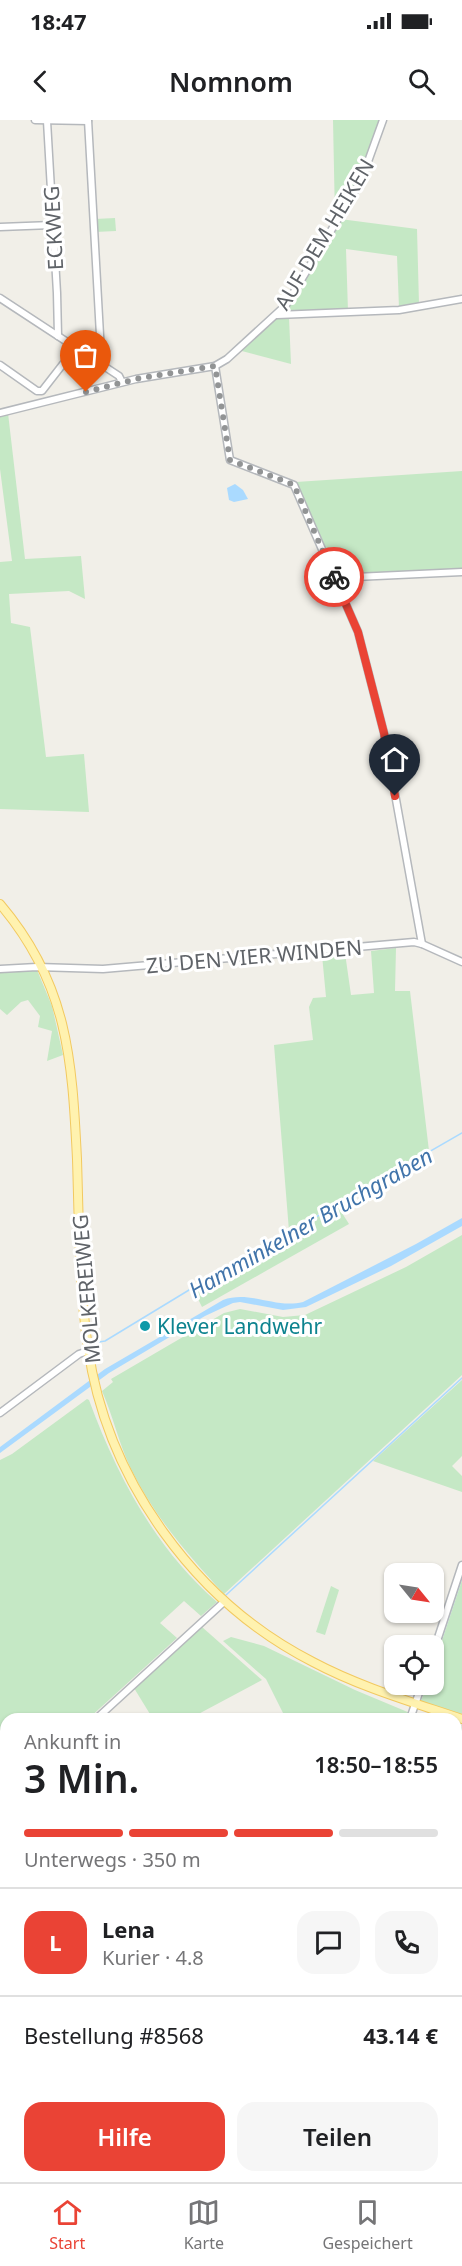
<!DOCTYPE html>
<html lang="de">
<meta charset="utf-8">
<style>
body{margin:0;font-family:"Noto Sans",sans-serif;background:#f6f6f6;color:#202124;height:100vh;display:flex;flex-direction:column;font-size:22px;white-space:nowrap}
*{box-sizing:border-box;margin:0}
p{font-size:20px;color:#757577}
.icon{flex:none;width:33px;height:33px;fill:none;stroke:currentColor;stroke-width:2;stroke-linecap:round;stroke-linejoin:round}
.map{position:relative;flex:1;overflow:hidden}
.sheet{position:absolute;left:0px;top:1593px;width:462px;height:470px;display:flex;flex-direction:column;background:#fff;border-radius:18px 18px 0 0;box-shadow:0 2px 4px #0004}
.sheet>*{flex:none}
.needle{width:39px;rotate:120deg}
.controls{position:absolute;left:384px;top:1443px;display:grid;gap:12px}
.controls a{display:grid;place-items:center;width:60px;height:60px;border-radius:12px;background:#fff;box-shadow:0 2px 4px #0004;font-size:30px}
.pin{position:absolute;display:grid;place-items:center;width:51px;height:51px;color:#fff;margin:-62px -26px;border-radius:50% 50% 50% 0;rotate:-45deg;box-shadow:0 0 6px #0007}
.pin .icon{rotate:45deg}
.courier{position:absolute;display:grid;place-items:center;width:60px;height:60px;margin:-30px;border:4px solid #ea4335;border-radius:50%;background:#fff;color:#222;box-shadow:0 2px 8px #0007}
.headline em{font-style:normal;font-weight:600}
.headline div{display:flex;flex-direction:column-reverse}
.headline{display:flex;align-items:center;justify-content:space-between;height:102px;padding:0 24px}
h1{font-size:39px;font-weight:600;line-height:45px}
.bar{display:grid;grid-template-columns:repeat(4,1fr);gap:9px 6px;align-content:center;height:72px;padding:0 24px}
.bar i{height:8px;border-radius:4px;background:#e0e0e0}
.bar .selected{background:#ea4335}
.bar p{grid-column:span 4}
.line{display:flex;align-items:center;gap:15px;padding:0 24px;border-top:2px solid #e0e0e0}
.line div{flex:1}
.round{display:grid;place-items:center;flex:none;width:63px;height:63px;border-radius:18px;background:#f6f6f6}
.cta{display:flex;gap:12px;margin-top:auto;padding:12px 24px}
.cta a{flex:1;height:69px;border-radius:18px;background:#ea4335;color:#fff;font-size:24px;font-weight:600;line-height:69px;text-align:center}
.cta a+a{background:#f6f6f6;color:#202124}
.status{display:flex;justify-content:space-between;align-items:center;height:42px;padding:0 30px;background:#fff;direction:ltr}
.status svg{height:16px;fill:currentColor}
header{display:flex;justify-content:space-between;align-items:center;height:78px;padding:0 24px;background:#fff;font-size:27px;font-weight:600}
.tab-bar{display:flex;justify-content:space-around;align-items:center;height:84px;border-top:2px solid #e0e0e0;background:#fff;font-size:16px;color:#757577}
.tab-bar a{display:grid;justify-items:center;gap:3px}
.tab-bar .selected{color:#ea4335}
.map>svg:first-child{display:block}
.green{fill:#c5e8c5}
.water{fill:#aadaff}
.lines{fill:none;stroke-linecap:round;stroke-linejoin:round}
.stream{stroke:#aadaff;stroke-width:1.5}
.minor-casing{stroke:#b5b8bc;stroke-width:9}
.major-casing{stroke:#f2c960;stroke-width:10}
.minor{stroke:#fff;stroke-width:6}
.major{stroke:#fff2af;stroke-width:8}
.done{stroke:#929495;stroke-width:6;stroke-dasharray:0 10.8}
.route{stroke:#ea4335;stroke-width:8}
.culture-dot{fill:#0f9aa8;stroke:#fff;stroke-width:2}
.labels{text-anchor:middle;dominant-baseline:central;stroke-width:6;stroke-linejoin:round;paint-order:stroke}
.street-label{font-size:21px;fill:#5f6368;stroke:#fff}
.culture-label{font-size:21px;fill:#0d838f;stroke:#fff;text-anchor:start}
.water-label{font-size:22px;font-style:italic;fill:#4174aa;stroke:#fff}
</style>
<div class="status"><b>18:47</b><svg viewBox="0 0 49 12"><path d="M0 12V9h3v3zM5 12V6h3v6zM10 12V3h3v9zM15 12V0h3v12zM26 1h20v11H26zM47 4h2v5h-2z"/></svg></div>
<header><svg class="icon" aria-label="back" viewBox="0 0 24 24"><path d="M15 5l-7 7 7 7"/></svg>Nomnom<svg class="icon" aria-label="search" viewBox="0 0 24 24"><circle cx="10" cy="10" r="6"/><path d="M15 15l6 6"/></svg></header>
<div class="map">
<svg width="462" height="2062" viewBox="0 0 462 2062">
<rect width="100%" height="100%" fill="#f1efe8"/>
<g class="green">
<polygon points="333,0 381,0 359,60 335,99"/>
<polygon points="115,98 116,111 95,112 95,99"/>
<polygon points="340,99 417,109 419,184 399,188 397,136 346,129 348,191 288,193 287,186"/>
<polygon points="275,197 289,197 291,244 238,230"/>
<polygon points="97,213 99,232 97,236 93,236 81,228 80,214"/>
<polygon points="8,293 25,439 81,436 85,479 69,471 9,474 11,503 30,507 46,637 84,634 89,692 0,689 0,442 12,441 0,349 0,295"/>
<polygon points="462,351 462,451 336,456 296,362"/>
<polygon points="396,828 395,871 410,871 429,1031 289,1111 274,925 313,920 309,887 313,878 326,877 322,835 345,833 351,875 374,873 371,831"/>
<polygon points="14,849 37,850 52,886 63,935 47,941 52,911 38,907 40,896 28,880 21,882 7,895 0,889 0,850"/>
<polygon points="337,1085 349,1104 202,1187 193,1169"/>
<path d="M462 1115V1255L224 1474C188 1435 154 1396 131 1349 119 1324 113 1296 102 1271L113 1262 111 1259 224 1193 240 1189 283 1197 305 1195 406 1147Z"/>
<polygon points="462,1260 462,1336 452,1346 462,1356 462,1372 373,1341"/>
<path d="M87 1279 89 1280C117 1356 155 1428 217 1482L201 1496 184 1481 160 1503 177 1518 88 1599H6V1840L0 1861V1340L12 1334Z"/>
<polygon points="462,1460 462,1595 421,1581 427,1565 434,1564 434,1545"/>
<polygon points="331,1466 339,1470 325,1515 316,1512"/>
<polygon points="202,1507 262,1560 189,1599 153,1599 134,1568"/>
<polygon points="231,1517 264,1526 355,1570 410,1593 408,1599 286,1599 266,1559 223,1521"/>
<polygon points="456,1604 462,1607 462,1904 456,1902"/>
<polygon points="456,1925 462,1927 462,1962 456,1963"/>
<polygon points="462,1970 462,2012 456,2000 456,1971"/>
<polygon points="98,2057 146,2057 148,2062 101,2062"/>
<polygon points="401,2057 440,2057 443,2062 404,2062"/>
</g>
<g class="water">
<polygon points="235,364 243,370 248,379 234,382 229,380 227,368"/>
<path d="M462 1098V1106L391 1146 306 1187 283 1190 240 1182 233 1183 205 1196 109 1253 0 1333V1327L105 1249 223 1180C250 1170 275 1189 303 1182L416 1124Z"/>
</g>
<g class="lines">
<g class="stream">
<polyline points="93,1223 105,1221 194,1167 462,1013"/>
<polyline points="226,1475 462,1258"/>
<polyline points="434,1541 462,1457"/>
<polyline points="420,1580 425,1564"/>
</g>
<g class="minor-casing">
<g id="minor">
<polyline points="35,0 88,1"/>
<polyline points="88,0 101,233 98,242"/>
<polyline points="47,1 57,173 58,216"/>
<polyline points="0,107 52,105"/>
<polyline points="0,178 119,256 122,262"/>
<polyline points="277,195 399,190 462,179"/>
<polyline points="0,245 37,271 42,271 63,244"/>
<polyline points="215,246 230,340 294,365 358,512 384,613 422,824"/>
<polyline points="0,293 136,259 215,246 227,239 286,185 361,61 383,0"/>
<polyline points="334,458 462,452"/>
<polyline points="0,849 37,847 103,849 414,822 422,824 462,842"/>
<polyline points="0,1293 79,1234 88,1231"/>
<polyline points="434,1530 462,1445"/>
<polyline points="96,1599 225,1481"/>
<polyline points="410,1599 422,1564"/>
<polyline points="0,1878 6,1857"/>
<polyline points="38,2062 63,2056"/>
</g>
</g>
<g class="major-casing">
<path id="major" d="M0 784C68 864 72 939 77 1039 79 1102 79 1166 88 1228 107 1360 195 1482 313 1542 360 1567 412 1582 462 1599"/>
</g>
<use href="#minor" class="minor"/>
<use href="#major" class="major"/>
</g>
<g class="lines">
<polyline class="done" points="86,272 136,259 215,246 230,340 294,365 334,457"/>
<polyline class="route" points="334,457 358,512 384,613 395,676"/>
</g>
<circle class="culture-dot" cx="145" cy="1206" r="6"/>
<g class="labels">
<g class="street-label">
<text transform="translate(53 108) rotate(-93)">ECKWEG</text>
<text transform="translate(324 114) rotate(-59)">AUF DEM HEIKEN</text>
<text transform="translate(254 836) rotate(-5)">ZU DEN VIER WINDEN</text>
<text transform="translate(86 1169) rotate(-95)">MOLKEREIWEG</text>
</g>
<g class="culture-label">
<text x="157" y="1206">Klever Landwehr</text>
</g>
<g class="water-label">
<text transform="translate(310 1102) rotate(-30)">Hamminkelner Bruchgraben</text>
</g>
</g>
</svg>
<div class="controls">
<a><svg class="needle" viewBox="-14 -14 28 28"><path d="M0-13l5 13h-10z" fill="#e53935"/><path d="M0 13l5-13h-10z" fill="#757577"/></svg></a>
<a><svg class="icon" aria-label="locate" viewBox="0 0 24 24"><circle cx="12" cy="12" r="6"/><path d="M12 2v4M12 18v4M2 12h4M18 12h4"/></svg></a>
</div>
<div class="pin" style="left:86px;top:272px;background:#ea580c"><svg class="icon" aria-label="bag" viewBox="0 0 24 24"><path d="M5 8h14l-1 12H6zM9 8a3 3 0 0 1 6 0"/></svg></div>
<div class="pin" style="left:395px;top:676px;background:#1f2937"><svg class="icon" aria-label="home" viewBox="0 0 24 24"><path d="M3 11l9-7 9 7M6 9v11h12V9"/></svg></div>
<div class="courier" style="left:334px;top:457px"><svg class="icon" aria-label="bike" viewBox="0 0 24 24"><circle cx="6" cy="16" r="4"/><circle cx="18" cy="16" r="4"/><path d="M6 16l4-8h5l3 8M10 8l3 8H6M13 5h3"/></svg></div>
<section class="sheet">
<div class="headline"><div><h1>3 Min.</h1><p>Ankunft in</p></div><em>18:50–18:55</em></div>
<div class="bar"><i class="selected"></i><i class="selected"></i><i class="selected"></i><i></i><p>Unterwegs · 350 m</p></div>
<div class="line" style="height:108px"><b class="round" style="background:#ea4335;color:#fff">L</b><div><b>Lena</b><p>Kurier · 4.8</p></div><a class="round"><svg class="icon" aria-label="chat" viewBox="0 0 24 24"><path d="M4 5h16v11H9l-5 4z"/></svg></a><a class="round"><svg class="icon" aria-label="phone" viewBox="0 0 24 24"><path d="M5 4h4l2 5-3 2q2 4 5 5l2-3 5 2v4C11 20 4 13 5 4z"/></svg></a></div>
<div class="line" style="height:78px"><div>Bestellung #8568</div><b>43.14 €</b></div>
<div class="cta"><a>Hilfe</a><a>Teilen</a></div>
</section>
</div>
<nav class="tab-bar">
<a class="selected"><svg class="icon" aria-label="home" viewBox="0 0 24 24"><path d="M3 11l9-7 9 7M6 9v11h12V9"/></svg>Start</a>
<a><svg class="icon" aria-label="map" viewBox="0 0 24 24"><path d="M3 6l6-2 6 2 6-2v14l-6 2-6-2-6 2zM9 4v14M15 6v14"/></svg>Karte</a>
<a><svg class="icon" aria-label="saved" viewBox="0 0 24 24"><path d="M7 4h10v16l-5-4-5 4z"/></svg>Gespeichert</a>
</nav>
